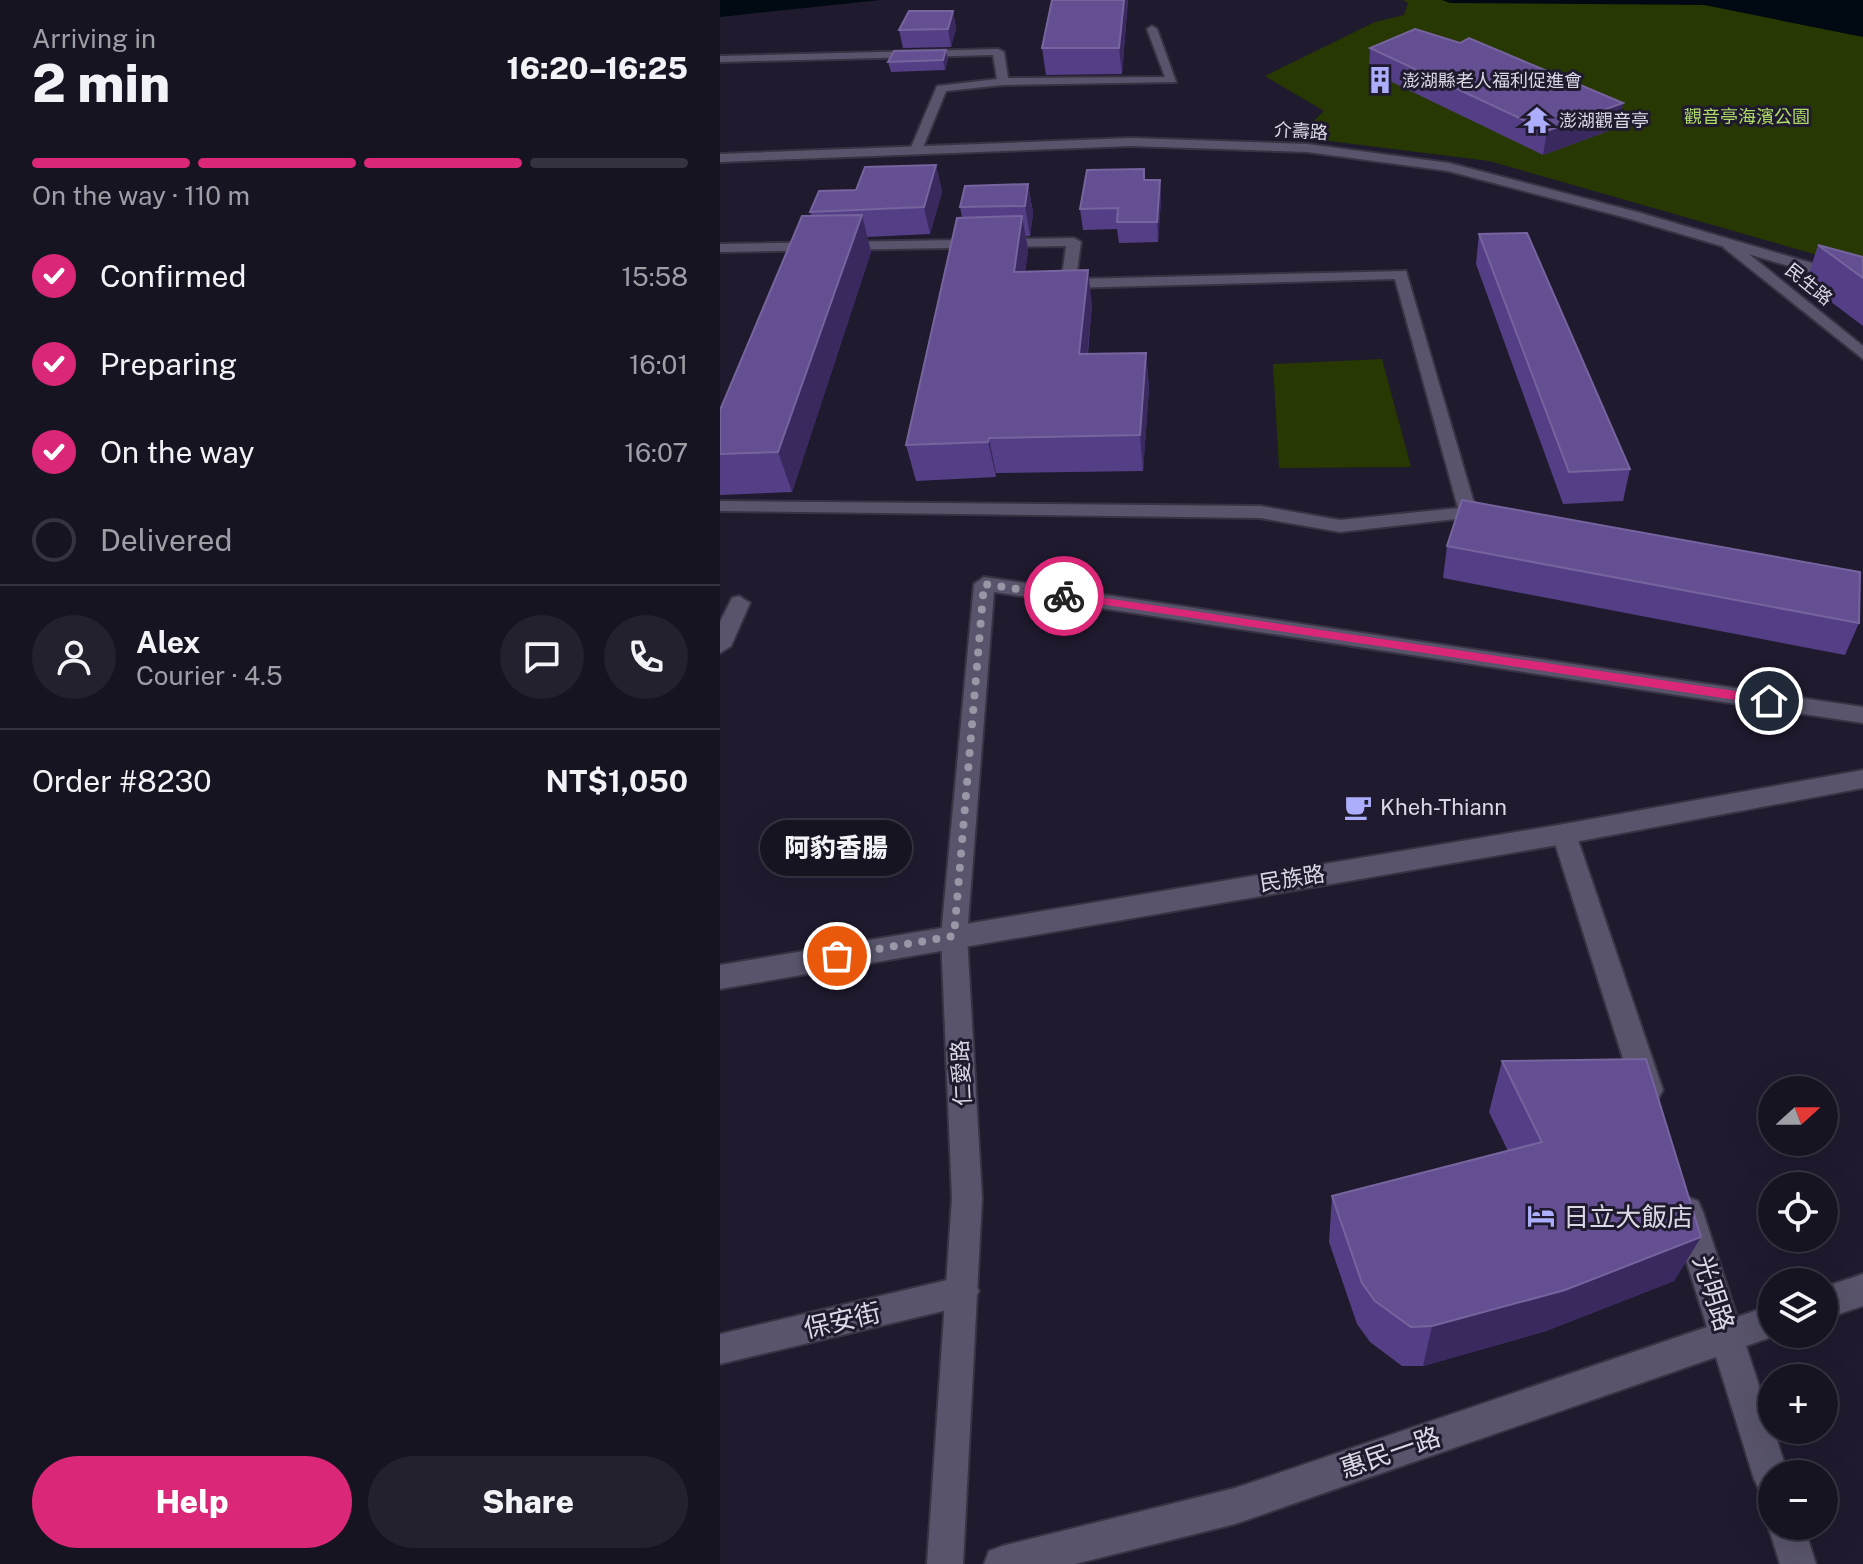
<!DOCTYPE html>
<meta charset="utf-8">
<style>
body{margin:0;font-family:"Public Sans","Noto Sans TC",sans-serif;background:#24212f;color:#f1f3f6;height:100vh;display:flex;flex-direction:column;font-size:30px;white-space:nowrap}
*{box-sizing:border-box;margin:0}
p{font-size:26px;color:#9e9ea5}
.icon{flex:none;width:44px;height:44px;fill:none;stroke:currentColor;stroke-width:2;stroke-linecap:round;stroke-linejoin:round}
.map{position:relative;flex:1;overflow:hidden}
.drawer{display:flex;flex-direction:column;background:#171422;width:720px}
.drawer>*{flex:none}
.needle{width:52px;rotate:69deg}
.fabs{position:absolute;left:1038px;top:1076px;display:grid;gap:16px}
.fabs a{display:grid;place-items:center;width:80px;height:80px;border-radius:50%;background:#171422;box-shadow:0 8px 32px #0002,0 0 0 2px #363340;font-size:40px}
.pin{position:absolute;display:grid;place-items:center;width:68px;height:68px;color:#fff;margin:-34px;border:4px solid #fff;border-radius:50%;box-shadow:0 2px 8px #0007}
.courier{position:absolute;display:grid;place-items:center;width:80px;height:80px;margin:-40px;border:6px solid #db2777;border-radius:50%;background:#fff;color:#222;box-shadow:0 2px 10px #0007}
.bubble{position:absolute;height:56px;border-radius:28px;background:#171422;box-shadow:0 8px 32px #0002,0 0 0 2px #363340;font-size:26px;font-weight:800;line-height:56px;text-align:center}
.head em{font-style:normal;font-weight:800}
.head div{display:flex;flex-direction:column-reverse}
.head{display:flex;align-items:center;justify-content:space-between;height:136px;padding:0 32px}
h1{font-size:52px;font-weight:800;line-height:60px}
.bar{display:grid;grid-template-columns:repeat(4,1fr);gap:12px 8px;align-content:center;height:96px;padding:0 32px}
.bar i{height:10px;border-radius:6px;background:#363340}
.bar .on{background:#db2777}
.bar p{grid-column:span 4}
.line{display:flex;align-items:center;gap:20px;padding:0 32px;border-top:2px solid #363340}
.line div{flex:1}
.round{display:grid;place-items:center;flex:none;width:84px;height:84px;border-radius:42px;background:#24212f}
ol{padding:0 32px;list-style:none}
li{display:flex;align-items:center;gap:24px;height:88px}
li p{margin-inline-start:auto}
li .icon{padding:8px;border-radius:50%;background:#db2777;color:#fff;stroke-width:4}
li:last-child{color:#9e9ea5}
li i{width:44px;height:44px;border:4px solid #363340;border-radius:50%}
.cta{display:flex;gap:16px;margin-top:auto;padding:16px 32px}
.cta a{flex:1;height:92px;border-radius:48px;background:#db2777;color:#fff;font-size:32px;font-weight:800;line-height:92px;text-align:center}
.cta a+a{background:#24212f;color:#f1f3f6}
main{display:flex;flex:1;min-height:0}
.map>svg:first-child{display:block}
.green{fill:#273802}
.water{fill:#010a12}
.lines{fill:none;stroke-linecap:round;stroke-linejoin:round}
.lane-casing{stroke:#373343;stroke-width:4}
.street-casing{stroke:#373343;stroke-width:4}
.secondary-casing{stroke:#373343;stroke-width:4}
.lane{fill:#59546b;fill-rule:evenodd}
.street{fill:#59546b;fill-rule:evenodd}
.secondary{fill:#59546b;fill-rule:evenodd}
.wall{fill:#543f86}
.shaded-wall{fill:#39295f}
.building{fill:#634f91;stroke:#76649e;stroke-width:2}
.route{fill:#db2777}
.done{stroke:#9996a6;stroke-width:8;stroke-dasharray:0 14.4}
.labels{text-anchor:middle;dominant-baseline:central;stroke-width:6;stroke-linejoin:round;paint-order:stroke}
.far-poi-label{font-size:18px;fill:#dbd8e6;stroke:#1f1a2e;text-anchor:start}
.far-park-label{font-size:18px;fill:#afdc67;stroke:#1f1a2e}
.far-street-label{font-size:18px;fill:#dbd8e6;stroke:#1f1a2e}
.poi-label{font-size:22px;fill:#dbd8e6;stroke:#1f1a2e;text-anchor:start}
.street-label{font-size:22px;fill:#dbd8e6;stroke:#1f1a2e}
.near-poi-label{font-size:26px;fill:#dbd8e6;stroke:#1f1a2e;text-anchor:start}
.near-street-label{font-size:26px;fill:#dbd8e6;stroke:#1f1a2e}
</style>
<main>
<section class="drawer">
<div class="head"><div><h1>2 min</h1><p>Arriving in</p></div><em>16:20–16:25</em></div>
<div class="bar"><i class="on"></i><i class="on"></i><i class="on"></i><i></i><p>On the way · 110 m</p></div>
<ol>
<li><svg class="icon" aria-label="check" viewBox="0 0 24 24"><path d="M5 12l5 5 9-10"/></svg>Confirmed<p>15:58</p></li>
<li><svg class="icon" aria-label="check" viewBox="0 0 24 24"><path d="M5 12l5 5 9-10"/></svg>Preparing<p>16:01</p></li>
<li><svg class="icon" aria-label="check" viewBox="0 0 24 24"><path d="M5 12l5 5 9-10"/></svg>On the way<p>16:07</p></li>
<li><i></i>Delivered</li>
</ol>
<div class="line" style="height:144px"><a class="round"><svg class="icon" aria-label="person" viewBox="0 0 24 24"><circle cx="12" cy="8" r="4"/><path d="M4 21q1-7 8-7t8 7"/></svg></a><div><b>Alex</b><p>Courier · 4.5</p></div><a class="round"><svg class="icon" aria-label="chat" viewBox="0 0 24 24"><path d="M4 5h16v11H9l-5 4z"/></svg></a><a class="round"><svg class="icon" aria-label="phone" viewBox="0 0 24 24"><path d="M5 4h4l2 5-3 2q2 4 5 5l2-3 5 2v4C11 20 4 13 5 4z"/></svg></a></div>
<div class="line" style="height:104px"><div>Order #8230</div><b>NT$1,050</b></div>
<div class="cta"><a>Help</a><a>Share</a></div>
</section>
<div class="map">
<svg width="1143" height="1564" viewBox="0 0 1143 1564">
<rect width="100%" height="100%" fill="#1f1a2e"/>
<g class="green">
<polygon points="683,0 1143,0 1143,268 769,161 577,137 604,111 545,76 655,22 684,15 688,3"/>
<polygon points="662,359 691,467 559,468 553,364"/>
</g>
<g class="water">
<polygon points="0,0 160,0 0,17"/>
<polygon points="722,0 1143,0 1143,37 984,5 730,3"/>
</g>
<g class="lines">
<g class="lane-casing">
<g id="lane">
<polygon points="432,26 437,29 456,82 283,85 226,91 202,150 196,154 190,150 217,86 277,79 273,55 0,62 0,56 278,49 284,52 288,78 445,77 427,29"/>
<polygon points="354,238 361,242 356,279 686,271 757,513 754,517 620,532 540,518 0,511 0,501 540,506 620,520 738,508 675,279 348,288 341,284 346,246 0,252 0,244"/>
<polygon points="244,1276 254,1281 259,1291 254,1301 244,1306 0,1364 0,1334"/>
</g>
</g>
<g class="street-casing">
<g id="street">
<polygon points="411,138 587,144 729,163 917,212 1143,278 1143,288 907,218 728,171 587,152 411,146 0,162 0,154"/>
<polygon points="264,577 1143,707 1143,723 274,592 247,936 262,1198 243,1564 207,1564 232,1198 221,936 254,584"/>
<polygon points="19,596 30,603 11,646 0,653 0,622 12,598"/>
<polygon points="844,824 853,827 856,834 943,1090 938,1099 928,1103 918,1099 913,1090 832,834 835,827"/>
<polygon points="967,1197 978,1201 983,1212 1017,1317 1052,1305 1052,1334 1060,1334 1026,1346 1068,1474 1052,1474 1052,1497 1040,1491 1034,1479 996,1357 515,1524 355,1564 264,1564 269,1551 282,1546 515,1488 987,1327 951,1212 956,1201"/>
<polygon points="1143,1274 1143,1306 1104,1319 1104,1287"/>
<polygon points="1052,1516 1052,1526 1084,1526 1096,1564 1060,1564 1048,1526"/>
</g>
</g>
<g class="secondary-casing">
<g id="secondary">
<polygon points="1004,242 1014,242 1143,346 1143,359 1004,248"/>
<polygon points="1143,770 1143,788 844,844 0,989 0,965 844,824"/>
</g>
</g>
<use href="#lane" class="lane"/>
<use href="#street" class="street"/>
<use href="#secondary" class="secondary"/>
</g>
<g class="wall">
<polygon points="332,0 408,0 402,74 326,75 322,48"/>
<polygon points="233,11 236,29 231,47 183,48 179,30"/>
<polygon points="650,48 903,103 899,127 823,155 649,71"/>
<polygon points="226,50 228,59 225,70 171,72 168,62"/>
<polygon points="216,165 222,192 210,234 147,237 151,252 72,492 0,495 0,410 92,216 90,212 136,190"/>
<polygon points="424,169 425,180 440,180 441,200 438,242 399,243 397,229 363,230 360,209"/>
<polygon points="308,184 313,213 310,236 306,236 308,250 305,272 372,304 368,354 426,353 429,388 423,471 276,473 276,477 196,481 186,445 242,217 240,207"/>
<polygon points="759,234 910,469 903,501 843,504 756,264"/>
<polygon points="1098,245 1143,257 1143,326 1086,283"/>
<polygon points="727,546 1139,623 1125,655 723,578"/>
<polygon points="782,1061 981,1237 954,1281 826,1331 703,1366 682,1366 650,1342 637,1324 609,1242 612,1196 788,1151 769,1112"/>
</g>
<g class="shaded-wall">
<polygon points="404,0 408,0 402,74 399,48"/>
<polygon points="233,11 236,29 231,47 228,29"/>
<polygon points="226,50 228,59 225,70 223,60"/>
<polygon points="903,103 899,127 823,155 827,131"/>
<polygon points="216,165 222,192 210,234 204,207"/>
<polygon points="440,180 441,200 438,242 437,222"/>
<polygon points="308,184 313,213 310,236 305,206"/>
<polygon points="142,215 151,252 72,492 58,452"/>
<polygon points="302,216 308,250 300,306 294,272"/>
<polygon points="368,270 372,304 364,389 359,354"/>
<polygon points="426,353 429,388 423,471 420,435"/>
<polygon points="269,438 276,473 276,477 268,442"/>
<polygon points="981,1237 954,1281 826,1331 703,1366 712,1326"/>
</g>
<g class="building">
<polygon points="332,0 404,0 399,48 322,48"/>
<polygon points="189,11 233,11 228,29 179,30"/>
<polygon points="695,29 740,43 749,38 903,103 827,131 650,48"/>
<polygon points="226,50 223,60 168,62 174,51"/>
<polygon points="216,165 204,207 90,212 99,191 136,190 145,167"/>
<polygon points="424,169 424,180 440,180 437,222 397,222 398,208 360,209 367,170"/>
<polygon points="308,184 305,206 240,207 245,186"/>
<polygon points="142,215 58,452 0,454 0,410 82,216"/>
<polygon points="302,216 294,272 368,270 359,354 426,353 420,435 269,438 268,442 186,445 237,218"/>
<polygon points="807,233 910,469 849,472 759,234"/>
<polygon points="1098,245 1143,257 1143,278"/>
<polygon points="742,500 1140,572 1139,623 727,546"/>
<polygon points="926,1059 981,1237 845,1290 712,1326 691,1327 655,1301 642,1283 612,1196 822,1142 782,1061"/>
</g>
<polygon class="route" points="344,592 1049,696 1055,701 1049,705 340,598 338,596"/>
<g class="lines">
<polyline class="done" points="117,956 234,936 264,584 344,596"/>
</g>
<defs>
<g id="building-bare" transform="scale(2.16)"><path d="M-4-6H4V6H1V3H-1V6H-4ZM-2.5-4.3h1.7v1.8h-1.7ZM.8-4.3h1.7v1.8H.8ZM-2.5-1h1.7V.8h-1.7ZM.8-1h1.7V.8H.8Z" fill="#adaefb" stroke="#1f1a2e" stroke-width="2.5" paint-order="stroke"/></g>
<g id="temple-bare" transform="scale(2.16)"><path d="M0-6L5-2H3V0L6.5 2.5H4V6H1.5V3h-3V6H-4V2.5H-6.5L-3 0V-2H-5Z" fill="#adaefb" stroke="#1f1a2e" stroke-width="2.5" paint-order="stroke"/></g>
<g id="cafe-bare" transform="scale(2.16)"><path d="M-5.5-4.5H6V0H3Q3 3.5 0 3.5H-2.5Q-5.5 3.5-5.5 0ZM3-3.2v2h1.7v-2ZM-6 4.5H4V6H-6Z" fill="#adaefb" stroke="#1f1a2e" stroke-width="2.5" paint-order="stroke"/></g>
<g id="hotel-bare" transform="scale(2.16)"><path d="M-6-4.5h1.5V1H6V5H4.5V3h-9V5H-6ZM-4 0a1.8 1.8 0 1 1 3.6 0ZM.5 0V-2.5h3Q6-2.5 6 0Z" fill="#adaefb" stroke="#1f1a2e" stroke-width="2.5" paint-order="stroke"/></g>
</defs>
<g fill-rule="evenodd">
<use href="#building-bare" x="660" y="80"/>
<use href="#temple-bare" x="817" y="120"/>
<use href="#cafe-bare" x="638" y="807"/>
<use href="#hotel-bare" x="821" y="1216"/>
</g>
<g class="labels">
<g class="far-poi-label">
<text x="682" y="80">澎湖縣老人福利促進會</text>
<text x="839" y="120">澎湖觀音亭</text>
</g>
<g class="far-park-label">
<text x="1027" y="116">觀音亭海濱公園</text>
</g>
<g class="far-street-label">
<text transform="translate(581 131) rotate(4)">介壽路</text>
<text transform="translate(1089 284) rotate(39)">民生路</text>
</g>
<g class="poi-label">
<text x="660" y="807">Kheh-Thiann</text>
</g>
<g class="street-label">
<text transform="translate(572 878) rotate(-9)">民族路</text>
<text transform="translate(241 1073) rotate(-93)">仁愛路</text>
</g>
<g class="near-poi-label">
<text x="843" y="1216">日立大飯店</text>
</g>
<g class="near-street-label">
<text transform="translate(994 1293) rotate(72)">光明路</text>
<text transform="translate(122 1320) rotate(-13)">保安街</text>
<text transform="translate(670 1452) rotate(-19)">惠民一路</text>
</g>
</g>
</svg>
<div class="fabs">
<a><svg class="needle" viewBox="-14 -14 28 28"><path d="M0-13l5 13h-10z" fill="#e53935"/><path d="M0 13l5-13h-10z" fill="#9e9ea5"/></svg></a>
<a><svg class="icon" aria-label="locate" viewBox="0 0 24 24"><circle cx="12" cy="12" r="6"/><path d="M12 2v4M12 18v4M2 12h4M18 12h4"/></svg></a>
<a><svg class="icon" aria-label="layers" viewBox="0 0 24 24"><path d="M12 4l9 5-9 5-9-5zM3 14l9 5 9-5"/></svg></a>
<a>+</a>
<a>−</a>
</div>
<div class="pin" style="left:117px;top:956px;background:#ea580c"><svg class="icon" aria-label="bag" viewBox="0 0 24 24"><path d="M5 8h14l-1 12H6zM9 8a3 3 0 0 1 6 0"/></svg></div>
<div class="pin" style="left:1049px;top:701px;background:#1f2937"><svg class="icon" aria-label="home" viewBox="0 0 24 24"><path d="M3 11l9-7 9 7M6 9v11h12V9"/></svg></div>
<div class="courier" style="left:344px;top:596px"><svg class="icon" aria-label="bike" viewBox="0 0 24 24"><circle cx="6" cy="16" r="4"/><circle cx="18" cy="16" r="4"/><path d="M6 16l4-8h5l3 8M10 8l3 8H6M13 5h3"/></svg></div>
<div class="bubble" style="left:40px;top:820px;width:152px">阿豹香腸</div>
</div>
</main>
